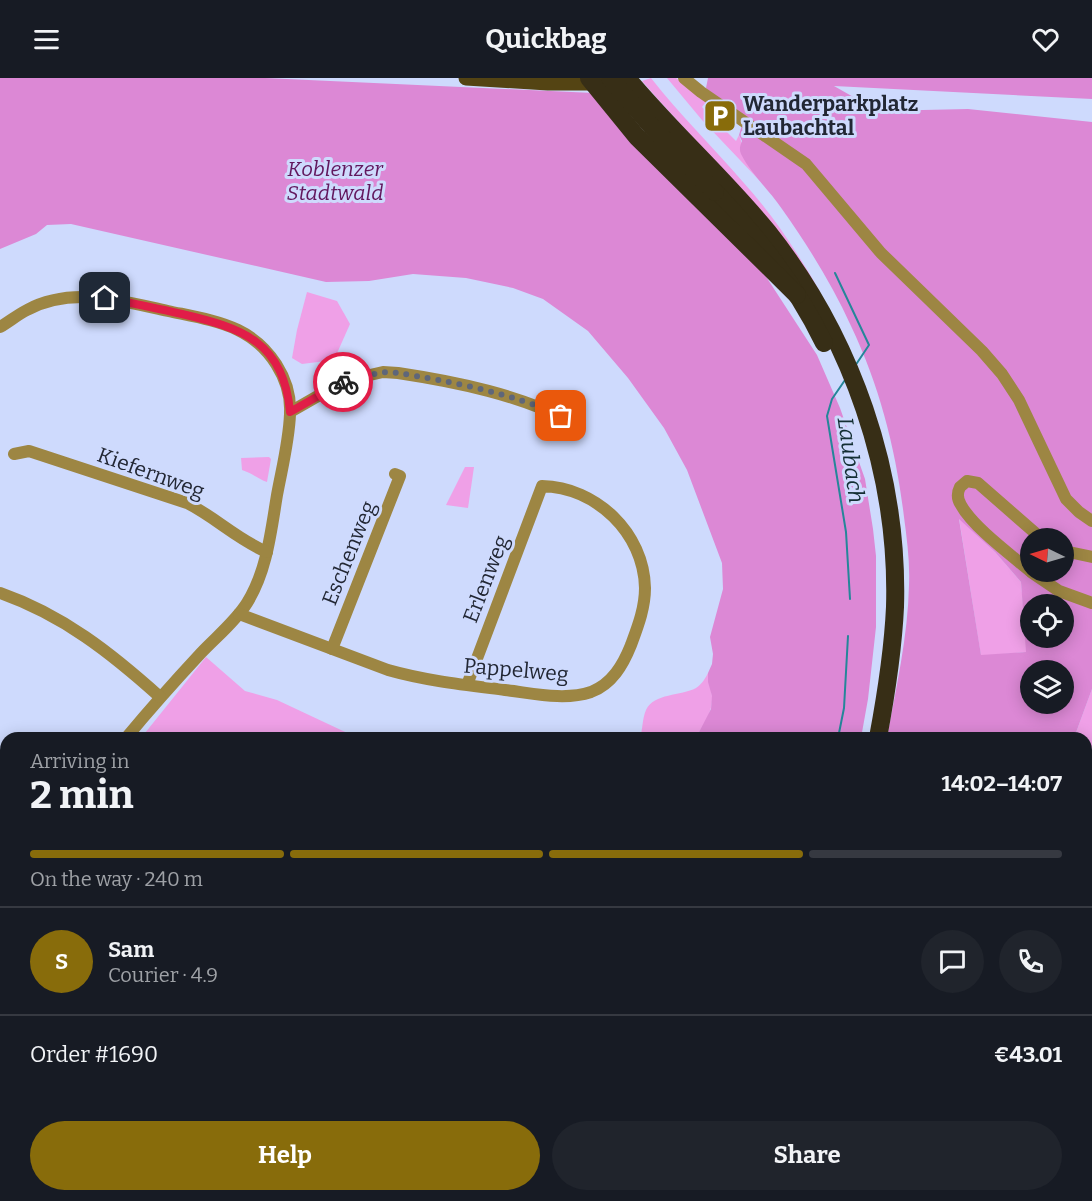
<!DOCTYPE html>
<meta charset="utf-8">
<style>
body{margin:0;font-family:Bitter,serif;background:#20242c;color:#f1f3f6;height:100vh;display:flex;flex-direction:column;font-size:22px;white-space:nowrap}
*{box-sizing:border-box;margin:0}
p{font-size:20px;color:#9ea1a6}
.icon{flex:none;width:33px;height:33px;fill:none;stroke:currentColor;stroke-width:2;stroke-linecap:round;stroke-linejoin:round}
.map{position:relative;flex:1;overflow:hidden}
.sheet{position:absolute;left:0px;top:654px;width:1092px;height:470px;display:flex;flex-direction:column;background:#171b24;border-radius:18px 18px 0 0;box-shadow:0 3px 15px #0003}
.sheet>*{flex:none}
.needle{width:39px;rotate:275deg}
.fabs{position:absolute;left:1020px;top:450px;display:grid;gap:12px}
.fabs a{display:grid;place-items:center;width:54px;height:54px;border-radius:50%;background:#171b24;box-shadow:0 3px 15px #0003;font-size:30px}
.pin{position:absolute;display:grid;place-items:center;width:51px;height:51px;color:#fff;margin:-26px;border-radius:12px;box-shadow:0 3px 9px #0006}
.courier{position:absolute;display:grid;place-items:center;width:60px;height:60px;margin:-30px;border:4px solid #e11d48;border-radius:50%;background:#fff;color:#222;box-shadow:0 2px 8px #0007}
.head em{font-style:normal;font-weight:700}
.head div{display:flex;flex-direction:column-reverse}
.head{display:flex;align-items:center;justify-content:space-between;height:102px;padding:0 30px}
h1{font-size:39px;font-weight:700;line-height:45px}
.bar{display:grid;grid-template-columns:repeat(4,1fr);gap:9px 6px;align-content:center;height:72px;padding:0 30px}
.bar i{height:8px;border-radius:4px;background:#363941}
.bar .current{background:#886c0b}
.bar p{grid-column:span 4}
.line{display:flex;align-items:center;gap:15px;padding:0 30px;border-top:2px solid #363941}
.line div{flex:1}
.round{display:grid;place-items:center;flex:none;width:63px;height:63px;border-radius:32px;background:#20242c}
.button{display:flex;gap:12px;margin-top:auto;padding:12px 30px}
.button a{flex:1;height:69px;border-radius:36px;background:#886c0b;color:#fff;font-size:24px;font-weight:700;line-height:69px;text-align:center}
.button a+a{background:#20242c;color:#f1f3f6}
header{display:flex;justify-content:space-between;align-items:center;height:78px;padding:0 30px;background:#171b24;font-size:27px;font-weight:700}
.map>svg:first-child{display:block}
.green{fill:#efa0e7}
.forest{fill:#dc88d5;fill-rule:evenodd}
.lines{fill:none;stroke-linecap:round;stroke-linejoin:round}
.stream{stroke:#258699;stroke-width:2}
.minor{stroke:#9d8643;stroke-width:12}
.major{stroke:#544413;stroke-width:15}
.highway{stroke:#372e16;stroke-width:18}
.highway-bridge{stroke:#372e16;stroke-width:18}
.done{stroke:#5e667a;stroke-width:6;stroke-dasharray:0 10.8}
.route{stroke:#e11d48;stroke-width:8}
.labels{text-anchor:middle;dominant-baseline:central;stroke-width:6;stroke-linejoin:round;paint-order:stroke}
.poi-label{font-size:21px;font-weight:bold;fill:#222734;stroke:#cedafd;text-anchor:start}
.park-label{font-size:21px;font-style:italic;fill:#62175e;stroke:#cedafd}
.street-label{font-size:21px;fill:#222734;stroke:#cedafd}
.water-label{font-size:22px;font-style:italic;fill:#132e33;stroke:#cedafd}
</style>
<header><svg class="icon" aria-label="menu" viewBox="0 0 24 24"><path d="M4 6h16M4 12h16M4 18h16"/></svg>Quickbag<svg class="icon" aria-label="heart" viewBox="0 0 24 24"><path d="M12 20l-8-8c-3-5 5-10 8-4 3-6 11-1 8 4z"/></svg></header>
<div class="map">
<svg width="1092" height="1123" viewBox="0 0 1092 1123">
<rect width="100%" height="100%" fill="#cedafd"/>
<g class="green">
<path d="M651 0C680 37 713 69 743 104 774 138 799 177 822 217 773 137 703 74 642 3Z"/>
<polygon points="667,0 676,0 706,24 702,29 736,63 739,57 750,90 758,101 702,42"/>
<polygon points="307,214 337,223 350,246 334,282 302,286 292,280 297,252"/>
<path d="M269 379 271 381 267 404C258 401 252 395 242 392L241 380Z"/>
<polygon points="465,389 474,389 468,430 446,427"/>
<polygon points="959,440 995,474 1021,504 1027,574 981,578"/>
<polygon points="206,579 245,613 277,622 358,660 141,660"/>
<path d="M708 595C708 604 712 611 712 619 713 634 703 647 696 660H640C643 651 642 641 646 632 654 615 681 618 696 610 702 606 705 601 708 595Z"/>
<polygon points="1092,611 1092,717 1086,713 1086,660 1074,660"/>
<polygon points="0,886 6,893 6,970 0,966"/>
<polygon points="182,1118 249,1118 259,1123 186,1123"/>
</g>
<g class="forest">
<polygon points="0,0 265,0 593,15 765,197 817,277 840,330 865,401 873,451 876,478 876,549 868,621 861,660 696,660 711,631 712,618 708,604 708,595 712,586 713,576 710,559 723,511 722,485 687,392 664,350 628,300 588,253 543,221 513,210 466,200 413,196 369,203 326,204 71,146 47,147 36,156 0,171"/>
<path d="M708 0H1092V21L834 8 878 33 968 31 1092 44V611L1074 660H887C896 610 908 558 909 507 910 484 907 462 904 439 896 372 880 309 851 248 832 206 808 168 782 131 769 112 751 96 741 76 739 71 740 68 742 63L739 57 742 47 706 10ZM959 441 995 474 1021 504 1026 574 981 577ZM1030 460H1064V494H1030ZM1030 526H1064V560H1030ZM1030 592H1064V626H1030Z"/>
<polygon points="1086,713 1092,717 1092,1123 811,1123 812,1118 1086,1118"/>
<polygon points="249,1118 780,1118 779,1123 355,1123 349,1118 338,1123 259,1123"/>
</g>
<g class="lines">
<g class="stream">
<polyline points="835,195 869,267 855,288"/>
<polyline points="845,302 832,321 827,338 846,454 850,521"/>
<polyline points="838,660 844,630 848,558"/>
<polyline points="482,1118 487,1123"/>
<polyline points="987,1118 991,1123"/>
</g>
<g class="minor">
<polyline points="684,0 701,14 806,86 881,175 982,273 1002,296 1019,322 1066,421 1079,434 1092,443"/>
<path d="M0 249C9 244 17 237 27 232 72 208 121 223 168 233 191 238 217 242 238 252 269 267 292 301 290 336 289 363 282 390 277 417 271 453 267 493 247 525 235 544 216 559 201 575 175 603 150 631 126 660"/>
<path d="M290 334 344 303 383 294 398 295C458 304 520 317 574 345L571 352"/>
<path d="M14 376 29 373 187 425C215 439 238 462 267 474"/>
<polyline points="1064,473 1092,479"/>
<path d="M1030 493C1011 477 973 449 961 427 957 421 957 415 960 409L967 403 978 405 1041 460"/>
<polyline points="1031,494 1059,513 1092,525"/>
<path d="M0 515C63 537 111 575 160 619"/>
<path d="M239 536 388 592C427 603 466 607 505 612 532 615 564 623 591 614 612 606 623 587 631 567 638 548 645 530 645 510 644 455 596 409 542 408L467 607"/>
<polyline points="332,571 400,398 395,396"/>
<polyline points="0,710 6,715"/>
<polyline points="0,820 6,812"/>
</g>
<polyline class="major" points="466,0 548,5 601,5"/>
<g class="highway">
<path d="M627 0C672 54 724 100 768 154 852 260 899 395 895 529 893 573 886 617 878 660"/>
<path d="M715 114C758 159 797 209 824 265"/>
<polyline points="800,1123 800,1118"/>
</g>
<g class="highway-bridge">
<polyline points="589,0 637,59 797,217"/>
<polyline points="610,0 651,48 715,114"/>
</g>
</g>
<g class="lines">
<path class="done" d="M343 304 382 294 398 295C448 303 516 316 561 338"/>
<path class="route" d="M105 220C131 225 156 230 182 236 242 250 284 264 290 334L343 304"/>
</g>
<defs>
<g id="parking-square" transform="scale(1.725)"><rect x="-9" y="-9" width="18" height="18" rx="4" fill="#886c0b" stroke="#cedafd"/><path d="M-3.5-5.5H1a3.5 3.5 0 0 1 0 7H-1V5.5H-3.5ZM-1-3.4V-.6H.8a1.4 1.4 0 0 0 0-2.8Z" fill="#fff"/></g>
</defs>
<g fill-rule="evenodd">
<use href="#parking-square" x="720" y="38"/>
</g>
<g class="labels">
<g class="poi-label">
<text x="743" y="26">Wanderparkplatz<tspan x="743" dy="24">Laubachtal</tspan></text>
</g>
<g class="park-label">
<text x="335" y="91">Koblenzer<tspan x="335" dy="24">Stadtwald</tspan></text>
</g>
<g class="street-label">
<text transform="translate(151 395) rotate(20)">Kiefernweg</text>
<text transform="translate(349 475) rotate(-68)">Eschenweg</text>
<text transform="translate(486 501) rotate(-69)">Erlenweg</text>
<text transform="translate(516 592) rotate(5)">Pappelweg</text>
</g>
<g class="water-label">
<text transform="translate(851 382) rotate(82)">Laubach</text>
</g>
</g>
</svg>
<div class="fabs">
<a><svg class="needle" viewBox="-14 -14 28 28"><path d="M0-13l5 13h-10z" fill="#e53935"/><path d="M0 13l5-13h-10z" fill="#9ea1a6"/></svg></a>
<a><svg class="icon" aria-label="locate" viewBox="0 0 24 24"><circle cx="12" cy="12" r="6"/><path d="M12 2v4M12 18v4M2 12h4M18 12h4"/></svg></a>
<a><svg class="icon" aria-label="layers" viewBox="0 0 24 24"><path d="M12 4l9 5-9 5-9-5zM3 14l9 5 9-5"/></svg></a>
</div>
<div class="pin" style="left:561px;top:338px;background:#ea580c"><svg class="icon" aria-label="bag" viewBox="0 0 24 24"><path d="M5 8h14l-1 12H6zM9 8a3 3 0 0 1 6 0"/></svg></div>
<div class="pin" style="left:105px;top:220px;background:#1f2937"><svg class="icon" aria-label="home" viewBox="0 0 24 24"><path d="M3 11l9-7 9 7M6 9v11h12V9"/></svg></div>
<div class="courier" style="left:343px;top:304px"><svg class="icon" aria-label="bike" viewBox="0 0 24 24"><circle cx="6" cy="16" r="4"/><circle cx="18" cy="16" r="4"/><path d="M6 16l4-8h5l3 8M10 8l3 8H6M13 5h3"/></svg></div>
<section class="sheet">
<div class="head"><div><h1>2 min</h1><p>Arriving in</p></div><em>14:02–14:07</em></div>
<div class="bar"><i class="current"></i><i class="current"></i><i class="current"></i><i></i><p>On the way · 240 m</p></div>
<div class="line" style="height:108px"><b class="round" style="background:#886c0b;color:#fff">S</b><div><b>Sam</b><p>Courier · 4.9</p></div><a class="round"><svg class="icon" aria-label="chat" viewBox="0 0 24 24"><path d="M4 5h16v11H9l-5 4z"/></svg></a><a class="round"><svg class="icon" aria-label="phone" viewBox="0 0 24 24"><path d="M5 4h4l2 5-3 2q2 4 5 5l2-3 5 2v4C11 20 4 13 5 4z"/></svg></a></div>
<div class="line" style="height:78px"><div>Order #1690</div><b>€43.01</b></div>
<div class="button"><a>Help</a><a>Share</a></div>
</section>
</div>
